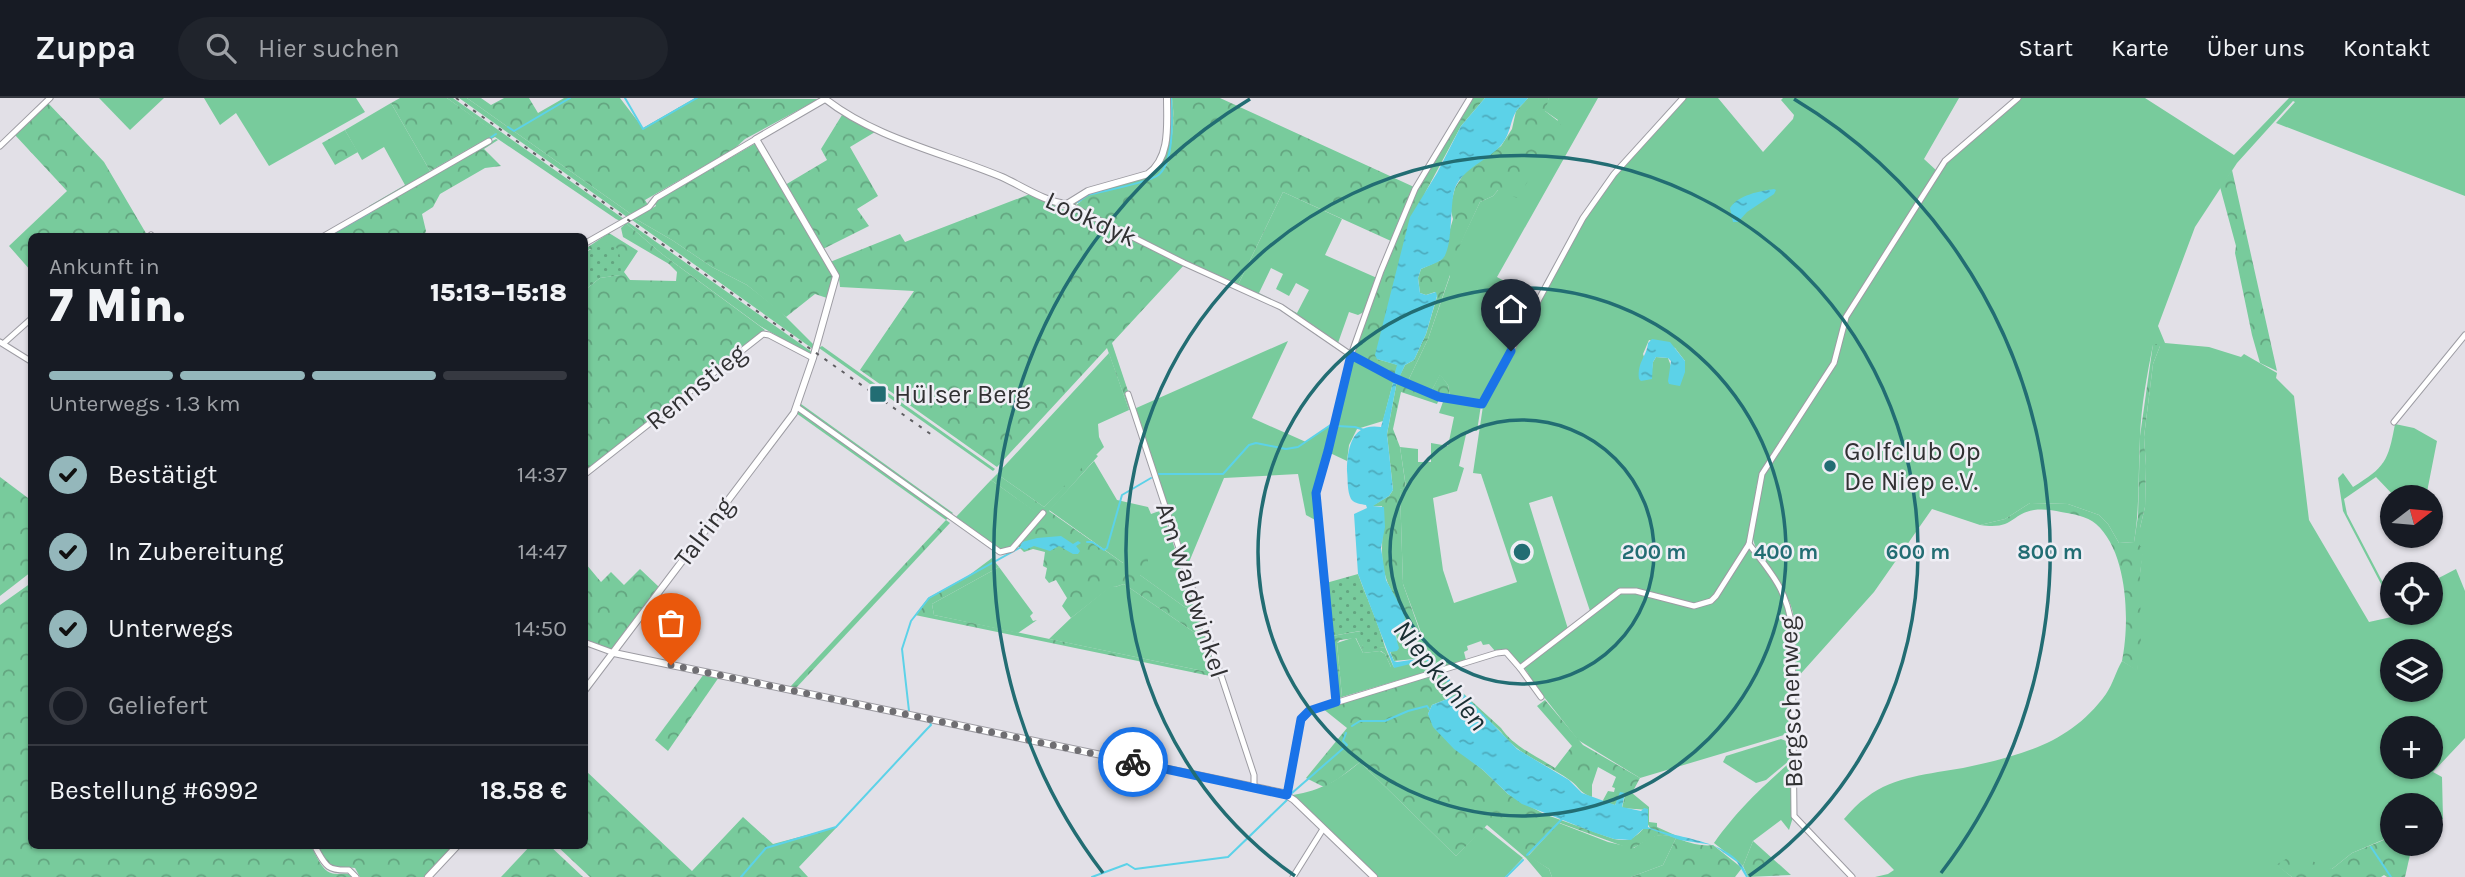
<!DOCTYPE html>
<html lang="de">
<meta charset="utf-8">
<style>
body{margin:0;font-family:Karla,sans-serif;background:#20242c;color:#f1f3f6;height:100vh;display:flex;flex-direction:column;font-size:26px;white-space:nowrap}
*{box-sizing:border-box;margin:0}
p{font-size:23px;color:#9ea1a6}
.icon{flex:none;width:38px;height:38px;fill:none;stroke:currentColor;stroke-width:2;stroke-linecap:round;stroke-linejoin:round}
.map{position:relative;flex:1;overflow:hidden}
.drawer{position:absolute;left:28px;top:135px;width:560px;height:616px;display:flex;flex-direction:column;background:#171b24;border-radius:10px;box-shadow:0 2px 5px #0004}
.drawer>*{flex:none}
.needle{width:46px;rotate:74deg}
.fabs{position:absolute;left:2380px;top:387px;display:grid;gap:14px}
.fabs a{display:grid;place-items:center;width:63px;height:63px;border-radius:50%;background:#171b24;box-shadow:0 2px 5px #0004;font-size:35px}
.pin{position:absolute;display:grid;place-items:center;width:60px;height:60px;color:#fff;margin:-72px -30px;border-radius:50% 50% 50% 0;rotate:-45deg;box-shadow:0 0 7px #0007}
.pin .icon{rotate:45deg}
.courier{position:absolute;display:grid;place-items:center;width:70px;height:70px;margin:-35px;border:5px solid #1a73e8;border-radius:50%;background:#fff;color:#222;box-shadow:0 2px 9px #0007}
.headline em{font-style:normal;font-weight:800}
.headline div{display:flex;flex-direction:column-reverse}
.headline{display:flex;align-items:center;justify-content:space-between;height:119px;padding:0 21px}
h1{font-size:46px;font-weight:800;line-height:52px}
.bar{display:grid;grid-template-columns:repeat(4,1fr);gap:10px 7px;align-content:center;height:84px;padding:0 21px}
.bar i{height:9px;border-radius:5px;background:#363941}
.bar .on{background:#94b7bb}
.bar p{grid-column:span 4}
.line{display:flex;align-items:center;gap:18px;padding:0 21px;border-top:2px solid #363941}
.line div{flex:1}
ol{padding:0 21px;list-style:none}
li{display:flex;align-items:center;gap:21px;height:77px}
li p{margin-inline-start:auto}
li .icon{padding:7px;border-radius:50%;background:#94b7bb;color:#111;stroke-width:4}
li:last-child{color:#9ea1a6}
li i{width:38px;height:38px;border:4px solid #363941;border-radius:50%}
header{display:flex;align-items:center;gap:42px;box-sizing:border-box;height:98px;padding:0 35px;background:#171b24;border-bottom:2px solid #363941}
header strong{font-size:33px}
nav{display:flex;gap:38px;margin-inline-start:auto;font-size:24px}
.search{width:490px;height:63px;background:#20242c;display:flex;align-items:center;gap:18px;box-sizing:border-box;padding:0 24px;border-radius:38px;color:#9ea1a6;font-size:26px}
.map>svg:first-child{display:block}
.green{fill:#78cb9c;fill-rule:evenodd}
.forest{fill:url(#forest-crowns)}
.garden{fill:url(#garden-dots)}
.water{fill:url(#water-ripples);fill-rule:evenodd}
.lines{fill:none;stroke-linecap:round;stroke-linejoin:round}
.stream{stroke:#5cd2e8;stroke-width:2}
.minor-casing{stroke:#9d9ca3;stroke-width:7}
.tertiary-casing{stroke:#9d9ca3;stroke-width:8}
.minor{stroke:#fff;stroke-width:5}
.tertiary{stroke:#fff;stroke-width:6}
.rail{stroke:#5f5e62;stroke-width:2;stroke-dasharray:3.5 7;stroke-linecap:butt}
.done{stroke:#6f6e72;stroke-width:7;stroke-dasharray:0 12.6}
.route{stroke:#1a73e8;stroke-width:9}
.ring{fill:none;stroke:#226d73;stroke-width:3.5}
.poi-dot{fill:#226d73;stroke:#efeef5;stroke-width:2.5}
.labels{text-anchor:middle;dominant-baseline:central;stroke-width:5;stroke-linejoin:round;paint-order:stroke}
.street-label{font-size:26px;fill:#313133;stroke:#efeef5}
.poi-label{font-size:26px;fill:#313133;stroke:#efeef5;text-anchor:start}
.water-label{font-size:28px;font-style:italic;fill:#192e32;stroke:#efeef5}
.centre{fill:#226d73;stroke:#efeef5;stroke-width:3.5}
.ring-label{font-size:21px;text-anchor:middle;font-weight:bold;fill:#226d73;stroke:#efeef5;stroke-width:5;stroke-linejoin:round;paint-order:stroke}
</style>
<header>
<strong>Zuppa</strong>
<div class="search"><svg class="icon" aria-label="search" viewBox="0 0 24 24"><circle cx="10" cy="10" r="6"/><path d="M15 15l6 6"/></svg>Hier suchen</div>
<nav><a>Start</a><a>Karte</a><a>Über uns</a><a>Kontakt</a></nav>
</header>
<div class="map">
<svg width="2465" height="779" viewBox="0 0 2465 779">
<defs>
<pattern id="forest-crowns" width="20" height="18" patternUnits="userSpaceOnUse" patternTransform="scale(1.75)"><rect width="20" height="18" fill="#78cb9c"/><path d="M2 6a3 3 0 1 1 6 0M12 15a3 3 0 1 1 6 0" fill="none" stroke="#63a580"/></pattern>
<pattern id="garden-dots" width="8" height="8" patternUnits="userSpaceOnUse" patternTransform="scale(1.75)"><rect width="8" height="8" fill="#78cb9c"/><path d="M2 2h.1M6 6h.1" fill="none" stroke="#63a580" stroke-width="1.8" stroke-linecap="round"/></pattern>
<pattern id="water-ripples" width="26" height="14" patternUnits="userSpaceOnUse" patternTransform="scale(1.75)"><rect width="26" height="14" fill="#5cd2e8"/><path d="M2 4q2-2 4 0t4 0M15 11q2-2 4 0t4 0" fill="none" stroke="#4dabbd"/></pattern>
</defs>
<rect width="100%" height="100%" fill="#e2e0e7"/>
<g class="green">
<polygon points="99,0 164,0 130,32"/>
<polygon points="204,0 356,0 365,14 269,68 236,15 220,27"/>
<polygon points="447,0 453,0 624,121 620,123 616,121 495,39 370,110 369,108 405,87 384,49 362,62 345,32 391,5 430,73 495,35"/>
<polygon points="459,0 467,0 631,116 627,119"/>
<polygon points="1169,0 1172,0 1174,20 1169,64 1159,77 1077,105 1075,108 1075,104 1084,97 1156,72 1165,59"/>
<polygon points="1549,0 1598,0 1497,179 1536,201 1481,303 1450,298 1448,287 1440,277 1432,292 1408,283 1428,241 1450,178 1449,169 1480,104 1493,98 1558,22 1545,13 1544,10"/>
<path d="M1686 0H1718L1763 54 1793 21 1794 17 1781 2 1783 0H1959L1924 61 1937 73 1844 218 1832 265 1768 361 1757 386 1748 445C1762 464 1782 487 1787 510 1796 543 1791 599 1791 635L1640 680 1578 642 1529 580 1528 575 1521 566 1518 565 1502 551 1495 553 1489 546 1483 547 1481 543 1467 548 1468 552 1464 554 1466 562 1443 570H1440L1429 556 1403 486 1400 392 1406 389 1400 349 1418 351V364H1431V345L1448 348 1454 319 1439 315 1444 301 1481 307 1477 333 1467 332 1459 368 1464 370 1457 393 1433 400 1443 472 1454 505 1517 484 1481 376 1473 375 1483 308 1584 121 1615 79ZM1649 242 1675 250 1685 263 1671 268 1668 260 1656 259 1653 264 1651 278 1643 256ZM1552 398 1590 513 1568 531 1529 405Z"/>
<path d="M2021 0H2145L2234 57 2289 0H2465V98L2276 25 2295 4 2293 3 2237 65 2195 129 2158 228 2165 245 2209 249 2241 259 2244 256 2277 275 2276 280 2294 298 2309 422 2369 524 2396 518 2395 515 2431 514V484L2456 471 2465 493V640L2433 674 2442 679 2443 721 2431 726V707H2392V738L2352 755 2332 771 2277 767 2292 779H1875L1888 776 1894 772 1844 721C1851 713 1858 705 1867 699 1894 678 1930 676 1963 670 2019 658 2070 646 2106 596 2113 586 2116 573 2122 563L2137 572 2140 475 2143 449H2140V430L2145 409 2146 368 2144 339 2153 266 2160 248 2153 247C2147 277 2141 309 2140 339 2138 375 2140 409 2134 444L2119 445 2108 426 2099 417 2068 406 2030 405 2005 421 1980 427 1932 411 1874 494 1796 581C1795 557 1799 525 1789 503 1779 481 1754 458 1752 435L1764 377 1836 266 1847 220 1947 64ZM2392 553H2431V592H2392ZM2392 630H2431V668H2392Z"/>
<path d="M1283 94 1342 121 1325 157 1377 180 1364 214 1358 217 1349 214 1338 245 1293 215 1238 187ZM1271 170 1283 176 1276 191 1289 198 1296 185 1309 192 1297 215 1259 195Z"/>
<polygon points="634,120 672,142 712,169 747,187 779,212 814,247 813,251 632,122"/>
<polygon points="628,124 812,254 811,257 760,228 662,156 626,125"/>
<polygon points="1288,243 1252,320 1306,344 1333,325 1315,387 1317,423 1306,417 1298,376 1224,380 1187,469 1134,311"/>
<polygon points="822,248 995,371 993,373 819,250"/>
<polygon points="1109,255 1129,312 1098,326 1099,339 1104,349 1044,409 997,376"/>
<polygon points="1355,261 1394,281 1383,323 1357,331 1349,347 1347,363 1330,355 1352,262"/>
<polygon points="801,306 953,415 946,422 796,315"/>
<path d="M2395 326 2414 330 2437 343 2426 399H2395L2376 379 2344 401 2347 416 2392 502V507L2343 413 2338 380 2343 375 2353 389C2385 369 2388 364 2395 326Z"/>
<polygon points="1094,363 1117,402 1148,409 1151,416 1162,412 1193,505 1186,510 1049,412"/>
<polygon points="991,382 1039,416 1011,449 1001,452 956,419"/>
<polygon points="999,469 1033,515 1030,518 1033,523 1037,522 1018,535 934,517 932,506"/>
<polygon points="1124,486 1201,539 1209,566 1208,571 1203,573 1049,541 1071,520 1112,487 1115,489"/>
<polygon points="1355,539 1363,555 1380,553 1385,556 1391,569 1426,562 1436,571 1342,599 1337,545"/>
<polygon points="1781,641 1791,645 1790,662 1766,682 1756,685 1723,664 1726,658"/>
<path d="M1360 664 1456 758 1484 729 1523 760 1505 779H1378L1293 697C1322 692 1337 683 1360 664Z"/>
<path d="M1790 666 1793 719 1789 732 1781 722 1753 743 1743 768 1714 745C1737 713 1757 694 1787 667Z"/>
<path d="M1559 725 1608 744 1634 750C1649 739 1659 733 1676 740L1663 767 1631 779H1552L1549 771 1528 758Z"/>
</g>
<g class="forest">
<polygon points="400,0 447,0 496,35 430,73 391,5"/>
<polygon points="467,0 481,0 491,7 504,0 529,0 538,15 564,0 620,0 643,30 695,0 819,1 745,41 734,51 645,102 648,107 631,116"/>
<polygon points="1172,0 1220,0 1414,89 1391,143 1283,94 1238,187 1161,153 1075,108 1088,98 1159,77 1169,64 1174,20"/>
<polygon points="1472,0 1485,0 1461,28 1425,95 1377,261 1398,267 1394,278 1357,259 1353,253 1411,102"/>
<polygon points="1528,0 1549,0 1545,13 1558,23 1563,30 1517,100 1498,92 1493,98 1480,104 1450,169 1450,177 1428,241 1408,283 1432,292 1440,276 1448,287 1450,298 1481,303 1439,298 1399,279 1405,267 1414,262 1426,236 1437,199 1435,194 1426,197 1420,195 1418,180 1421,171 1441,162 1453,121 1450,109 1455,90 1465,74 1501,48 1512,31 1516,13"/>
<polygon points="48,5 104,64 147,137 32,138 31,173 9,148 67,93 15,37"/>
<polygon points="842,17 875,34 850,49 878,98 857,111 869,128 823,151 785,87 827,62 821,51"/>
<polygon points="345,32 358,54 335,67 322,45"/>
<polygon points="496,41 498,42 484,51 501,68 485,70 440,96 433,109 422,116 426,133 424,138 327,138"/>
<polygon points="756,45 832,177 833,182 827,200 815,196 786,219 747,187 712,169 672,142 634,120 656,108 654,104"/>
<polygon points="2232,72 2277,273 2260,265 2252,237 2235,155 2236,148 2220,89"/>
<polygon points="1030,96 1069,114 1072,110 1185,166 1112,245 1134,311 1129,312 1107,250 997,369 860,272 914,193 840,189 839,179 830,164 900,136 905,144"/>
<polygon points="626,125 662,156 765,232 585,375 585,192 600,180 620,177 590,151 585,154 585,151 609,135 638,153 624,174 630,182 676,183 677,174 669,166 623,139 621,130"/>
<path d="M2153 246H2160V248L2153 266 2144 339 2146 368 2145 409 2140 430V448L2144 449 2140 475 2141 548 2137 573 2122 563C2130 524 2128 454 2096 426 2087 418 2072 416 2061 414 2053 412 2043 411 2034 412 2010 416 2015 432 1980 427L2005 421 2030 405 2068 406 2099 417 2108 426 2119 445 2134 444 2138 418 2140 338Z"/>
<path d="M1397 283 1439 301 1437 306 1401 294 1393 331 1400 349 1406 390 1400 392 1403 486 1428 556 1440 570H1438L1405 531C1406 512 1391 497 1386 480 1378 457 1385 432 1382 408H1372L1389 398 1393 392 1387 336Z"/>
<polygon points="1095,356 1098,358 1049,413 1123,465 1135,456 1148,459 1148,465 1140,477 1186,510 1193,505 1205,532 1220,580 915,517 928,500 968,478 992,460 999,469 932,506 934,517 1203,573 1208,571 1209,566 1201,539 1124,486 1115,489 1112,488 1071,520 1062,508 1067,500 1056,482 1049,485 1045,480 1047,470 1043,468 1045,454 1033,451 1024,454 1017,447 1042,419 991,382 997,376 1044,409"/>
<polygon points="0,379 32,403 31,474 0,498"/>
<polygon points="946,422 950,425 796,590 790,589"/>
<polygon points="586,466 601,484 611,474 624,487 640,471 659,489 612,552 585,541 584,468"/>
<path d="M31 485 32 747H310C316 755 321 772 331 775 341 778 346 772 354 779H0V507Z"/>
<polygon points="1396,530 1398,530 1425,560 1394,563 1390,553 1397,553"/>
<polygon points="1361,533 1363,552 1385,549 1394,570 1391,569 1385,556 1381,553 1363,555 1356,540 1340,542 1337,545 1342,599 1339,600 1332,538"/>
<path d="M1444 573 1453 586 1501 630C1513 648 1536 658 1555 670L1572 648 1537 608 1545 602 1583 647 1640 680 1632 695 1649 709V724L1657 725V729L1677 738 1675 739C1684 744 1703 749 1713 747L1742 770 1735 779H1631L1663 767 1676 740C1656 732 1648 743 1631 751L1560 725 1528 757 1549 771 1552 779H1542L1526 760 1487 727 1456 758 1360 664 1338 681 1324 689 1306 680 1347 630 1322 610 1440 575 1457 597 1432 607 1428 616 1448 644 1483 672 1508 696 1544 716 1614 741C1627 744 1634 741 1643 731L1650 730 1646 723 1648 712 1622 710 1625 697H1620L1615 707 1602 704 1608 693 1614 694 1615 690 1612 689 1616 679 1598 669 1592 687V699C1581 696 1579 689 1571 683 1548 666 1518 658 1501 634L1465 600 1442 574Z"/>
<polygon points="704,576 719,579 668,653 655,642"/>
<polygon points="585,672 692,773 743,719 773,746 837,729 799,769 808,779 590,779 556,747 584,747"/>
<polygon points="2391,739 2392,746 2398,746 2410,757 2405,779 2387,779 2384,777 2381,779 2292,779 2276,767 2294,756 2332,771 2352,755"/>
<polygon points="1753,743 1791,777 1748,779 1743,768"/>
<path d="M316 747H455L425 779H360L355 770C327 767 332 772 316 747Z"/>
<polygon points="531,747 549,747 583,779 501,779"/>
</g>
<g class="garden">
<path d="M609 144C623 151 620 163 621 177L600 180 585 192V154Z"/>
<path d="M1358 476C1367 501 1378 524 1385 549L1363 553 1360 533 1332 538 1326 485Z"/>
</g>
<g class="water">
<path d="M1485 0H1528C1525 4 1520 8 1517 12 1510 22 1511 35 1502 46 1487 64 1465 68 1455 90 1449 106 1454 154 1441 162 1435 166 1427 168 1421 171L1418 180 1420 195 1426 197 1436 194 1437 198 1426 236 1414 262 1405 267 1399 280 1394 278 1397 267 1377 261 1375 257 1410 119 1437 75 1461 28Z"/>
<path d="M1774 91 1776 92 1774 96 1747 114 1738 124H1733L1730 110C1738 97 1760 93 1774 91Z"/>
<path d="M1652 241 1670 244 1685 263V274L1680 288 1669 286 1668 283 1671 263 1668 260 1656 259 1653 264 1652 281 1641 283 1639 281C1637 264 1647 258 1648 245Z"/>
<path d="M1394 281 1397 283 1387 336 1393 392 1389 398 1373 408 1384 409 1385 429 1381 450 1386 482 1404 515 1407 534 1438 570 1436 571 1426 562 1394 570 1358 476 1354 416 1367 410 1366 407C1361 406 1355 406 1351 401 1347 393 1348 382 1347 373 1347 350 1352 324 1381 329ZM1396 530H1398L1424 560 1397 564 1394 563 1390 554 1397 553 1399 550 1394 533Z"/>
<polygon points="1061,438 1073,446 1078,443 1081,445 1076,448 1080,453 1078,456 1073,456 1059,448 1050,453 1034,448 1025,452 1020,449 1022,444 1037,440"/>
<path d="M1442 574 1517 651 1569 682 1582 695 1615 707 1620 694 1625 695 1622 709 1641 713 1644 710 1648 711V729C1680 742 1735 741 1748 779H1746L1737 764 1713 747 1680 742 1650 731H1643L1631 742 1614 741 1593 734 1522 706 1508 696 1483 672 1454 651 1433 629 1428 616 1432 607 1457 597 1440 575Z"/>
</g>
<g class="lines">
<g class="stream">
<polyline points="625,0 643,31 697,0"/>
<polyline points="508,29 514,33 570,0"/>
<polyline points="490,40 496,36"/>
<path d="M1078 104 1088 97C1103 93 1146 85 1157 78 1175 66 1172 19 1171 0"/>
<polyline points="329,138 371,114"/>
<polyline points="1337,328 1355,329 1364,332"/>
<polyline points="1157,376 1223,376 1249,347 1256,345 1286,351 1298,349 1332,326"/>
<polyline points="1087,444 1092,444 1104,452 1107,450 1122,397 1151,380"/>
<polyline points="909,613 902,551 911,523 929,500 1021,449"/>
<polyline points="1352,628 1360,623 1385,623 1408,613 1427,608 1429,611"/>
<polyline points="1292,695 1347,647 1343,643 1346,635"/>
<polyline points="2371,749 2391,779"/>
<polyline points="1527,757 1563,720"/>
<polyline points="741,779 766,750 836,729 927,631 931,627 930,624"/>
<polyline points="1092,779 1127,766 1135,771 1228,759 1287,702"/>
<polyline points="1506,779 1523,762"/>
</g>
<g class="minor-casing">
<g id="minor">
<polyline points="0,48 50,0"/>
<polyline points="1067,106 1184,165 1281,209 1351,257 1394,280 1439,299 1482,306 1583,120 1614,76 1683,0"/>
<polyline points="150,138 151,137"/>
<polyline points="324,138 489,43"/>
<polyline points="584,146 649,109 656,100 756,41"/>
<polyline points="0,244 32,264"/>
<polyline points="4,245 32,220"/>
<polyline points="1128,296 1254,677 1254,689"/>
<polyline points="797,309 1000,454 1012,451 1043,415"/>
<polyline points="2394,324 2465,237"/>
<polyline points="584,377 763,236 769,237 813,260"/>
<polyline points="584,544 614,555"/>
<polyline points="1520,570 1541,599"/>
<polyline points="1336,604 1316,395 1328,353 1351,257 1381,173 1415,91 1470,0"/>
<polyline points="1287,697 1300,624 1309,613 1497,555 1506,554 1520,570 1620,493 1636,493 1694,508 1711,503 1716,498 1749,446"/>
<path d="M314 747C325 766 325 773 349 772L356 779"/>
<polyline points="1293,779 1323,731"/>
<path d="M1852 779 1794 718 1792 530C1787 492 1772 476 1749 446L1762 376 1834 265 1846 219 1945 63 2018 0"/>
</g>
</g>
<g class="tertiary-casing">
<g id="tertiary">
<path d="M824 0C876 41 942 54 1002 79 1022 88 1045 104 1067 106L1088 93 1148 76C1171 59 1167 26 1167 0"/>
<polyline points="614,555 1283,695 1294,702 1374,779"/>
<polyline points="584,593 794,315 813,260 836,178 756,41 825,1"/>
<polyline points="428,779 458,747"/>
</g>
</g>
<use href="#minor" class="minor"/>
<use href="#tertiary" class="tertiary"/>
<polyline class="rail" points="456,0 932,337"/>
</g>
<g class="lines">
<polyline class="done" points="671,567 1133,664"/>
<polyline class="route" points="1133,664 1287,697 1301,621 1309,613 1336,604 1316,395 1328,353 1351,257 1394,280 1439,299 1482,306 1511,253"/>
</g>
<g class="ring">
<circle cx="1522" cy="454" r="132"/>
<circle cx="1522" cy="454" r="264"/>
<path d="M1295 778A396 396 0 1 1 1749 778"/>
<path d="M1103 775A528 528 0 0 1 1250 1M1794 1A528 528 0 0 1 1941 775"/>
</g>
<g class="poi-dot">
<rect x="869" y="287" width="18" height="18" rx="3.5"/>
<circle cx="1830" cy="368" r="7"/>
</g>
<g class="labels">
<g class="street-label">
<text transform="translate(1091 121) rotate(25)">Lookdyk</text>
<text transform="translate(696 289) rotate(-39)">Rennstieg</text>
<text transform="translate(704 434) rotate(-53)">Talring</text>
<text transform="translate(1192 492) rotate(72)">Am Waldwinkel</text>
<text transform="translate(1791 604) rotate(-92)">Bergschenweg</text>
</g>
<g class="poi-label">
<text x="894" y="296">Hülser Berg</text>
<text x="1844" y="353">Golfclub Op<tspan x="1844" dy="30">De Niep e.V.</tspan></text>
</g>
<g class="water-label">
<text transform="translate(1441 577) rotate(51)">Niepkuhlen</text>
</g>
</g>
<circle cx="1522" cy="454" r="10" class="centre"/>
<g class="ring-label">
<text x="1654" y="461">200 m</text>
<text x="1786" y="461">400 m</text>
<text x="1918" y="461">600 m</text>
<text x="2050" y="461">800 m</text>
</g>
</svg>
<div class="fabs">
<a><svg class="needle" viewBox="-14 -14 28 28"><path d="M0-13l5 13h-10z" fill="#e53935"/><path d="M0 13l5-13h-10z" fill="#9ea1a6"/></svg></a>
<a><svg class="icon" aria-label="locate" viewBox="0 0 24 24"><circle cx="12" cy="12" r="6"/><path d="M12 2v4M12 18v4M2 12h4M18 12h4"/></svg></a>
<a><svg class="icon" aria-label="layers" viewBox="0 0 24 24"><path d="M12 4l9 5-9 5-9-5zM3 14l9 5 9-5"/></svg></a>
<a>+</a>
<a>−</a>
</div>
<div class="pin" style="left:671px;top:567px;background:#ea580c"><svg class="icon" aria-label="bag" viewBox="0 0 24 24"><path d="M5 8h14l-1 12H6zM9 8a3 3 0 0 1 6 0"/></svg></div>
<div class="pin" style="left:1511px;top:253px;background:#1f2937"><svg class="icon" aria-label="home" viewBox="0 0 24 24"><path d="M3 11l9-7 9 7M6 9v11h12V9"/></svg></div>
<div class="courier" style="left:1133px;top:664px"><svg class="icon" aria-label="bike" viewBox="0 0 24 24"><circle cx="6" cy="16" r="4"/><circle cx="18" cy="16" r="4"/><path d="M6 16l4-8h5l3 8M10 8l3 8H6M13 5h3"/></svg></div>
<section class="drawer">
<div class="headline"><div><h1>7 Min.</h1><p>Ankunft in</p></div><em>15:13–15:18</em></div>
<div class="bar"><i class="on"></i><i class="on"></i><i class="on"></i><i></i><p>Unterwegs · 1.3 km</p></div>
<ol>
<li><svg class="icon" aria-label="check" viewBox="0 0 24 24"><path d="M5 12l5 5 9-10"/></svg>Bestätigt<p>14:37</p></li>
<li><svg class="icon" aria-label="check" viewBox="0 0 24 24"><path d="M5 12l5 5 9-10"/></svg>In Zubereitung<p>14:47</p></li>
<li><svg class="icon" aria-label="check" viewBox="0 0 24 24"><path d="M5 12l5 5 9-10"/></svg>Unterwegs<p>14:50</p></li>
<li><i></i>Geliefert</li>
</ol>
<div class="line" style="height:91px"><div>Bestellung #6992</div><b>18.58 €</b></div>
</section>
</div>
